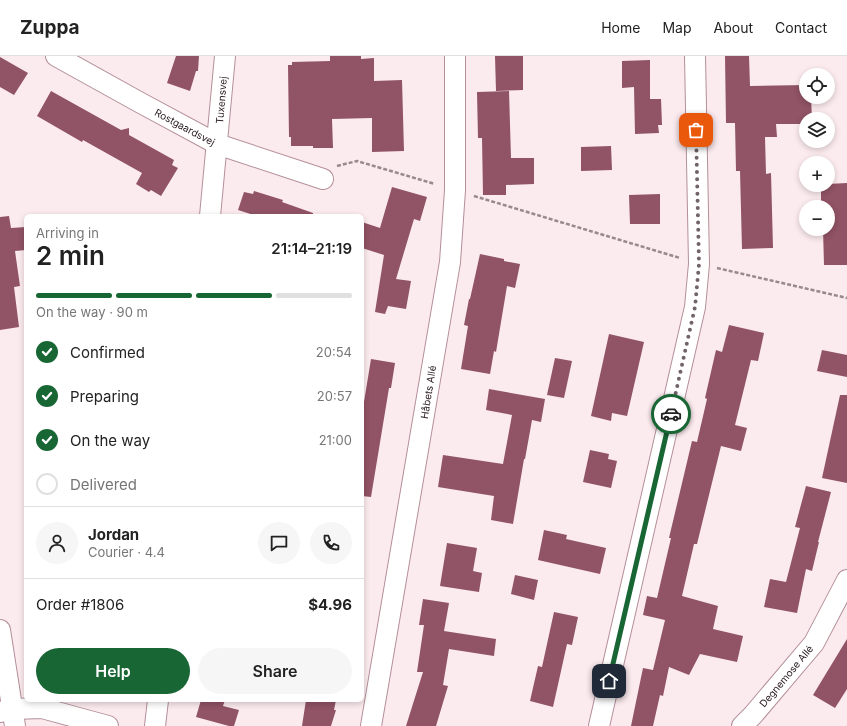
<!DOCTYPE html>
<meta charset="utf-8">
<style>
body{margin:0;font-family:Inter,sans-serif;background:#f6f6f6;color:#222;height:100vh;display:flex;flex-direction:column;font-size:15px;white-space:nowrap}
*{box-sizing:border-box;margin:0}
p{font-size:13px;color:#767676}
.icon{flex:none;width:22px;height:22px;fill:none;stroke:currentColor;stroke-width:2;stroke-linecap:round;stroke-linejoin:round}
.map{position:relative;flex:1;overflow:hidden}
.sheet{position:absolute;left:24px;top:158px;width:340px;height:488px;display:flex;flex-direction:column;background:#fff;border-radius:6px;box-shadow:0 2px 6px #0003}
.sheet>*{flex:none}
.controls{position:absolute;left:799px;top:12px;display:grid;gap:8px}
.controls a{display:grid;place-items:center;width:36px;height:36px;border-radius:50%;background:#fff;box-shadow:0 2px 6px #0003;font-size:20px}
.pin{position:absolute;display:grid;place-items:center;width:34px;height:34px;color:#fff;margin:-17px;border-radius:8px;box-shadow:0 2px 6px #0006}
.courier{position:absolute;display:grid;place-items:center;width:40px;height:40px;margin:-20px;border:3px solid #196635;border-radius:50%;background:#fff;color:#222;box-shadow:0 1px 5px #0007}
.overview em{font-style:normal;font-weight:600}
.overview div{display:flex;flex-direction:column-reverse}
.overview{display:flex;align-items:center;justify-content:space-between;height:68px;padding:0 12px}
h1{font-size:26px;font-weight:600;line-height:30px}
.bar{display:grid;grid-template-columns:repeat(4,1fr);gap:6px 4px;align-content:center;height:48px;padding:0 12px}
.bar i{height:5px;border-radius:3px;background:#e0e0e0}
.bar .active{background:#196635}
.bar p{grid-column:span 4}
.line{display:flex;align-items:center;gap:10px;padding:0 12px;border-top:1px solid #e0e0e0}
.line div{flex:1}
.round{display:grid;place-items:center;flex:none;width:42px;height:42px;border-radius:21px;background:#f6f6f6}
ol{padding:0 12px;list-style:none}
li{display:flex;align-items:center;gap:12px;height:44px}
li p{margin-inline-start:auto}
li .icon{padding:4px;border-radius:50%;background:#196635;color:#fff;stroke-width:4}
li:last-child{color:#767676}
li i{width:22px;height:22px;border:2px solid #e0e0e0;border-radius:50%}
.cta{display:flex;gap:8px;margin-top:auto;padding:8px 12px}
.cta a{flex:1;height:46px;border-radius:24px;background:#196635;color:#fff;font-size:16px;font-weight:600;line-height:46px;text-align:center}
.cta a+a{background:#f6f6f6;color:#222}
header{display:flex;align-items:center;gap:24px;box-sizing:border-box;height:56px;padding:0 20px;background:#fff;border-bottom:1px solid #e0e0e0}
header strong{font-size:19px}
nav{display:flex;gap:22px;margin-inline-start:auto;font-size:14px}
.map>svg:first-child{display:block}
.building{fill:#915366}
.lines{fill:none;stroke-linecap:round;stroke-linejoin:round}
.minor-casing{stroke:#b48f99;stroke-width:22}
.path{stroke:#98898c;stroke-width:2.5;stroke-dasharray:4 2;stroke-linecap:butt}
.minor{stroke:#fff;stroke-width:20}
.done{stroke:#726366;stroke-width:4;stroke-dasharray:0 7.2}
.route{stroke:#196635;stroke-width:5}
.labels{text-anchor:middle;dominant-baseline:central;stroke-width:4;stroke-linejoin:round;paint-order:stroke}
.street-label{font-size:10px;fill:#281a1d;stroke:#fff}
</style>
<header>
<strong>Zuppa</strong>
<nav><a>Home</a><a>Map</a><a>About</a><a>Contact</a></nav>
</header>
<div class="map">
<svg width="847" height="670" viewBox="0 0 847 670">
<rect width="100%" height="100%" fill="#fbeaee"/>
<g class="building">
<polygon points="176,0 199,0 198,15 196,15 190,35 167,27"/>
<polygon points="330,0 361,0 361,3 374,2 374,25 402,24 404,95 372,96 372,62 332,63 333,92 313,92 313,90 291,90 291,81 289,81 288,9 292,9 292,6 330,5"/>
<polygon points="495,0 523,0 523,34 496,35"/>
<polygon points="725,0 749,0 750,30 806,29 806,41 811,41 812,63 806,63 806,68 776,68 777,81 765,81 766,118 771,117 773,192 742,193 740,115 736,115 735,67 726,67"/>
<polygon points="0,1 28,17 14,39 0,31"/>
<polygon points="650,4 650,43 661,43 662,69 658,69 659,77 635,78 634,31 622,32 622,5"/>
<polygon points="51,35 121,74 129,72 129,79 174,104 172,109 178,112 161,140 151,134 149,136 136,128 142,117 83,84 82,86 37,60"/>
<polygon points="509,35 511,102 534,102 534,128 506,129 506,139 483,139 482,82 478,82 477,36"/>
<polygon points="611,90 612,114 581,115 581,91"/>
<polygon points="847,127 847,209 824,209 823,173 828,173 828,151 821,151 821,129 828,129 828,128"/>
<polygon points="392,131 427,141 420,165 414,163 396,223 411,225 406,253 388,250 385,258 375,256 384,199 362,192 362,166 380,172"/>
<polygon points="254,135 283,144 282,146 313,157 313,160 257,160 238,154 244,136 253,138"/>
<polygon points="660,138 660,168 630,168 629,139"/>
<polygon points="9,160 11,172 26,171 26,194 15,195 20,230 14,231 19,271 0,274 0,161"/>
<polygon points="480,198 504,203 504,205 520,208 515,232 507,230 496,296 494,295 490,318 461,313 468,270 464,269 469,243 470,243"/>
<polygon points="729,269 764,277 758,305 751,304 735,369 747,372 741,395 721,390 697,488 694,488 682,540 718,550 713,573 743,580 737,606 700,598 689,619 669,611 663,640 660,639 653,670 631,670 643,612 653,614 665,564 643,559 647,540 657,542 671,482 669,482 692,385 697,386 707,343 705,342 716,294 722,296"/>
<polygon points="609,278 644,286 627,360 612,357 611,365 591,360"/>
<polygon points="822,294 847,299 847,321 817,315"/>
<polygon points="555,302 572,305 564,342 547,339"/>
<polygon points="371,303 395,307 391,332 389,332 371,441 362,440 362,346 364,346"/>
<polygon points="489,333 545,343 541,366 532,364 525,403 524,403 513,468 491,464 494,440 438,431 443,399 503,408 512,359 486,354"/>
<polygon points="840,339 847,339 847,427 822,422"/>
<polygon points="590,394 609,398 608,403 617,405 611,432 583,426"/>
<polygon points="806,430 831,436 818,486 819,486 812,515 806,513 797,557 764,551 770,523 786,526 800,472 795,471"/>
<polygon points="544,474 567,479 566,483 606,492 600,518 538,504"/>
<polygon points="447,487 477,492 473,515 482,517 479,536 440,530"/>
<polygon points="515,519 538,524 534,544 511,538"/>
<polygon points="423,543 449,547 444,575 496,583 494,600 449,593 443,629 448,630 436,670 406,670 423,616 417,616 424,569 419,569"/>
<polygon points="554,556 578,561 572,589 567,588 553,651 530,645 538,610 542,611"/>
<polygon points="847,583 847,633 835,652 813,639"/>
<polygon points="201,644 225,644 223,650 239,654 234,670 229,670 196,661"/>
<polygon points="306,644 336,644 334,654 336,654 331,670 302,670"/>
</g>
<g class="lines">
<g class="minor-casing">
<g id="minor">
<polyline points="56,0 139,46 217,88 323,123"/>
<polyline points="210,160 225,0"/>
<polyline points="0,574 15,670"/>
<polyline points="0,656 13,653 42,652 108,670"/>
<polyline points="155,670 158,644"/>
<polyline points="371,670 450,206 455,134 455,0"/>
<polyline points="599,670 695,251 699,208 695,0"/>
<polyline points="742,670 753,659 814,587 847,524"/>
</g>
</g>
<g class="path">
<polyline points="337,110 357,105 435,128"/>
<polyline points="474,140 680,202"/>
<polyline points="717,212 847,242"/>
</g>
<use href="#minor" class="minor"/>
</g>
<g class="lines">
<polyline class="done" points="671,358 695,251 699,208 696,74"/>
<polyline class="route" points="609,625 671,358"/>
</g>
<g class="labels">
<g class="street-label">
<text transform="translate(221 44) rotate(-85)">Tuxensvej</text>
<text transform="translate(185 71) rotate(28)">Rostgaardsvej</text>
<text transform="translate(428 336) rotate(-81)">Håbets Allé</text>
<text transform="translate(786 620) rotate(-50)">Degnemose Allé</text>
</g>
</g>
</svg>
<div class="controls">
<a><svg class="icon" aria-label="locate" viewBox="0 0 24 24"><circle cx="12" cy="12" r="6"/><path d="M12 2v4M12 18v4M2 12h4M18 12h4"/></svg></a>
<a><svg class="icon" aria-label="layers" viewBox="0 0 24 24"><path d="M12 4l9 5-9 5-9-5zM3 14l9 5 9-5"/></svg></a>
<a>+</a>
<a>−</a>
</div>
<div class="pin" style="left:696px;top:74px;background:#ea580c"><svg class="icon" aria-label="bag" viewBox="0 0 24 24"><path d="M5 8h14l-1 12H6zM9 8a3 3 0 0 1 6 0"/></svg></div>
<div class="pin" style="left:609px;top:625px;background:#1f2937"><svg class="icon" aria-label="home" viewBox="0 0 24 24"><path d="M3 11l9-7 9 7M6 9v11h12V9"/></svg></div>
<div class="courier" style="left:671px;top:358px"><svg class="icon" aria-label="car" viewBox="0 0 24 24"><path d="M5 17H2v-5l4-1 3-4h7l3 4 3 1v5h-3M9 17h6M6 11h13"/><circle cx="7" cy="17" r="2"/><circle cx="17" cy="17" r="2"/></svg></div>
<section class="sheet">
<div class="overview"><div><h1>2 min</h1><p>Arriving in</p></div><em>21:14–21:19</em></div>
<div class="bar"><i class="active"></i><i class="active"></i><i class="active"></i><i></i><p>On the way · 90 m</p></div>
<ol>
<li><svg class="icon" aria-label="check" viewBox="0 0 24 24"><path d="M5 12l5 5 9-10"/></svg>Confirmed<p>20:54</p></li>
<li><svg class="icon" aria-label="check" viewBox="0 0 24 24"><path d="M5 12l5 5 9-10"/></svg>Preparing<p>20:57</p></li>
<li><svg class="icon" aria-label="check" viewBox="0 0 24 24"><path d="M5 12l5 5 9-10"/></svg>On the way<p>21:00</p></li>
<li><i></i>Delivered</li>
</ol>
<div class="line" style="height:72px"><a class="round"><svg class="icon" aria-label="person" viewBox="0 0 24 24"><circle cx="12" cy="8" r="4"/><path d="M4 21q1-7 8-7t8 7"/></svg></a><div><b>Jordan</b><p>Courier · 4.4</p></div><a class="round"><svg class="icon" aria-label="chat" viewBox="0 0 24 24"><path d="M4 5h16v11H9l-5 4z"/></svg></a><a class="round"><svg class="icon" aria-label="phone" viewBox="0 0 24 24"><path d="M5 4h4l2 5-3 2q2 4 5 5l2-3 5 2v4C11 20 4 13 5 4z"/></svg></a></div>
<div class="line" style="height:52px"><div>Order #1806</div><b>$4.96</b></div>
<div class="cta"><a>Help</a><a>Share</a></div>
</section>
</div>
